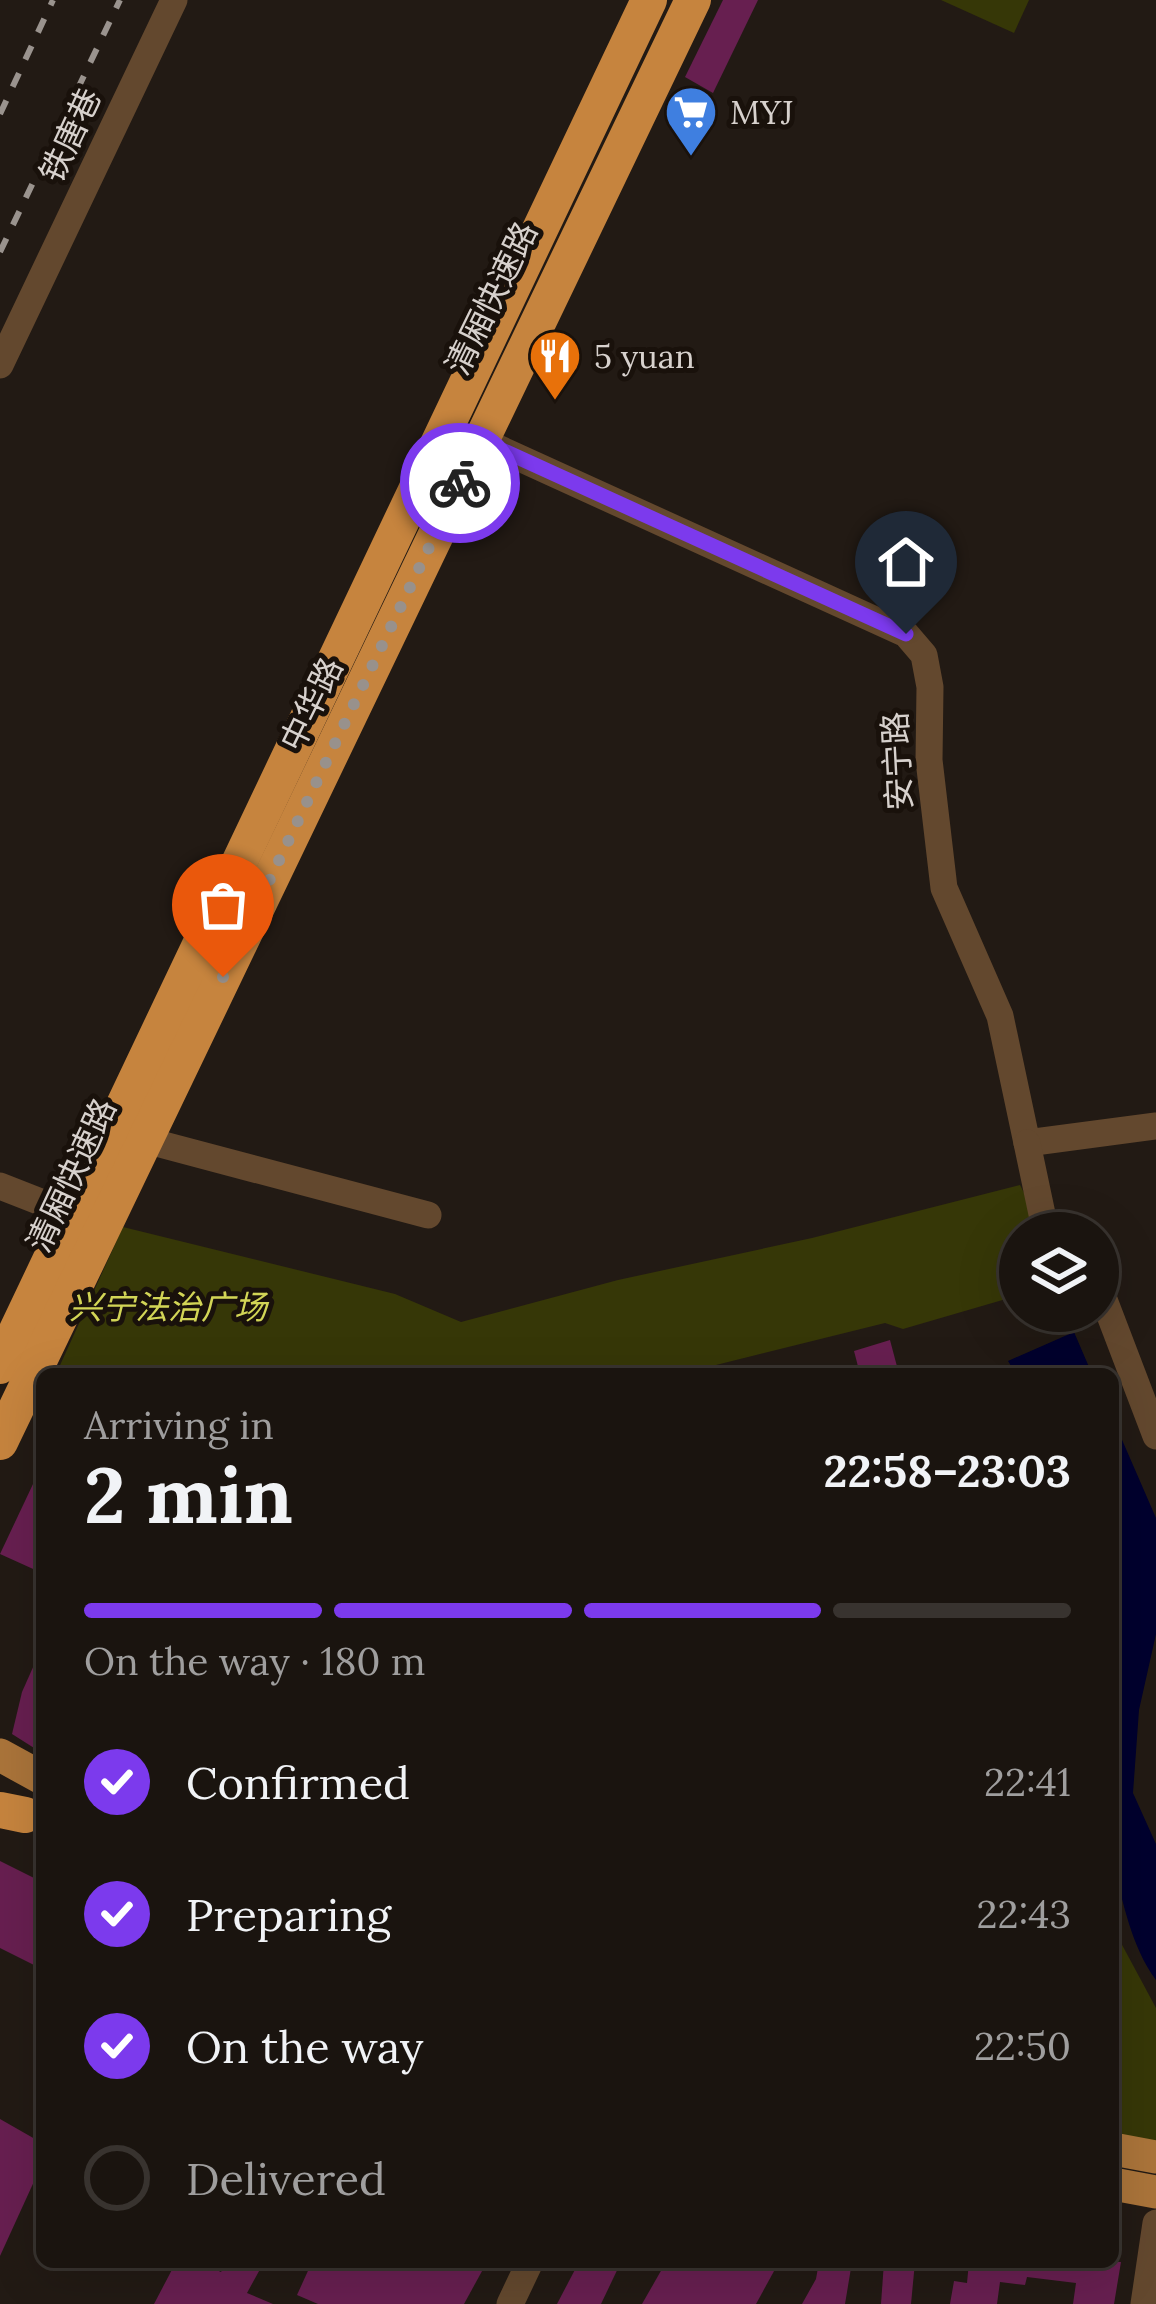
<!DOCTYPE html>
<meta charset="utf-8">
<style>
body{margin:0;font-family:Lora,"Noto Sans SC",serif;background:#231d18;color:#f1f3f6;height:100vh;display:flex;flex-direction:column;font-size:45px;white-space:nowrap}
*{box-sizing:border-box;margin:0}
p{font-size:39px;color:#9f9e9e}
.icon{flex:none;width:66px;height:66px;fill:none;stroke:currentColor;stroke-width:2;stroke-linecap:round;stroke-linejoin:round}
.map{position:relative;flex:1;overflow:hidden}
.details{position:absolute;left:36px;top:1368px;width:1083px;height:900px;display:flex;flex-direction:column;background:#1a140f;border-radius:18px;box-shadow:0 12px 48px #0002,0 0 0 3px #38332f}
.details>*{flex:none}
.buttons{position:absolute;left:999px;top:1212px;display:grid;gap:24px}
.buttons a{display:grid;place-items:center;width:120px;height:120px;border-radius:50%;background:#1a140f;box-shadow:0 12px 48px #0002,0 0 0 3px #38332f;font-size:60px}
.pin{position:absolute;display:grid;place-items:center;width:102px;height:102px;color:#fff;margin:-123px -51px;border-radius:50% 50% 50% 0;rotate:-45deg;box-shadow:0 0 12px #0007}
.pin .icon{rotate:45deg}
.courier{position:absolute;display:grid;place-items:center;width:120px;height:120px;margin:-60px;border:9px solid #7c3aed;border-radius:50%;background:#fff;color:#222;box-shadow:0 3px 15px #0007}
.summary em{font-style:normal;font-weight:700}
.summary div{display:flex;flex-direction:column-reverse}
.summary{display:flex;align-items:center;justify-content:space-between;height:204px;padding:0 48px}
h1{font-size:78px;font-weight:700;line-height:90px}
.bar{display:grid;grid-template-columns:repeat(4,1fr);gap:18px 12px;align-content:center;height:144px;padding:0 48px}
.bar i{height:15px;border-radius:9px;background:#38332f}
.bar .on{background:#7c3aed}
.bar p{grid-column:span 4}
ol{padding:0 48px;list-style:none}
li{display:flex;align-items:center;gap:36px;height:132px}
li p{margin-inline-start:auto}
li .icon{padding:12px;border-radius:50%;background:#7c3aed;color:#fff;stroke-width:4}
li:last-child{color:#9f9e9e}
li i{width:66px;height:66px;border:6px solid #38332f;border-radius:50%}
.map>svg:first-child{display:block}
.green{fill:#363707}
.water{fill:#00002e}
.building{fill:#671f50}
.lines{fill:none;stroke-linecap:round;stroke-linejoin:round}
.minor{stroke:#63482e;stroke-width:27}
.major{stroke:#aa743a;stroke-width:33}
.highway{stroke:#c6843e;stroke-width:36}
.rail{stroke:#9a938e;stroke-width:6;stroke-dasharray:15 15;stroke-linecap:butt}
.done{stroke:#98918c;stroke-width:12;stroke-dasharray:0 21.6}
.route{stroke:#7c3aed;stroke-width:15}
.labels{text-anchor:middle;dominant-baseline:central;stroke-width:10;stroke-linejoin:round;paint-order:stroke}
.poi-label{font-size:33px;fill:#d7d1cd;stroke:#19110b;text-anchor:start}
.street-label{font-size:33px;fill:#d7d1cd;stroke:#19110b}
.park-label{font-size:33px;font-style:italic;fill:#d2d556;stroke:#19110b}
</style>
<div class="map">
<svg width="1156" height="2304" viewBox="0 0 1156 2304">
<rect width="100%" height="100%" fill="#221a14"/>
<g class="green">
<polygon points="941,0 1029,0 1014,33"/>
<polygon points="1020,1185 1045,1233 1020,1233 1020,1295 903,1329 885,1323 680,1374 56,1374 123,1227 395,1294 461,1322 618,1280 812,1238"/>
<polygon points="1113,1928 1156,2008 1156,2150 1113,2142"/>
</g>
<g class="water">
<polygon points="1074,1332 1092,1374 1016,1374 1008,1361"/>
<path d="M1113 1419 1156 1518V1634L1139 1710 1133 1793 1156 1844V1980C1131 1946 1123 1902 1113 1862Z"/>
</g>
<g class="building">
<polygon points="723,0 758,0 713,93 685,77"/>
<polygon points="890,1340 899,1374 860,1374 854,1351"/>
<polygon points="42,1465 42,1573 0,1554"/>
<polygon points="42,1647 42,1753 12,1734 22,1692"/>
<polygon points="0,1861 42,1882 42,1969 0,1948"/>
<polygon points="0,2119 42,2143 42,2164 0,2256"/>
<polygon points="176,2262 198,2262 221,2272 227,2262 264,2262 247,2293 273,2304 154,2304"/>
<polygon points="312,2262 487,2262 464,2304 318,2304 297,2295"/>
<polygon points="579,2262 621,2262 601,2304 557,2304"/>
<polygon points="666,2262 779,2262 756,2304 642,2304"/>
<polygon points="819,2262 852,2262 845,2304 802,2304 816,2279"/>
<polygon points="884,2262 915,2262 911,2304 881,2304"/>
<polygon points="969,2262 1121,2262 1114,2304 1073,2304 1076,2283 1027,2277 1025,2285 1000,2282 997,2304 950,2304 954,2281 967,2283"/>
</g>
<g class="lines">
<g class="minor">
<polyline points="0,365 174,0"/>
<polyline points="480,440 906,634 924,655 930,687 929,760 944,888 1000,1016 1027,1143 1156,1126"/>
<polyline points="145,1140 428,1215"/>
<polyline points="1027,1143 1046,1233"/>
<polyline points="0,1186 51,1206"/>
<polyline points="1098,1284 1156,1436"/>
<polyline points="510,2304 530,2262"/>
<polyline points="1144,2304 1156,2223"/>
</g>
<g class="major">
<polyline points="0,1755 42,1778"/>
<polyline points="1113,2149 1156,2157"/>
<polyline points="1113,2184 1156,2192"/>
</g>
<g class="highway">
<polyline points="0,1366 649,0"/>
<polyline points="0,1442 693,0"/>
<polyline points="0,1810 25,1815"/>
</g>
<g class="rail">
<polyline points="0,114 53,0"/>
<polyline points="0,252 120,0"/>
</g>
</g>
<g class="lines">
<polyline class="done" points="223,977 460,483"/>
<polyline class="route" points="460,483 480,440 906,634"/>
</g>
<defs>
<g id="supermarket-pin" transform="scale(2.7)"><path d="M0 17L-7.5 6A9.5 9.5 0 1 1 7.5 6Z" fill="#3f7fe0" stroke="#19110b"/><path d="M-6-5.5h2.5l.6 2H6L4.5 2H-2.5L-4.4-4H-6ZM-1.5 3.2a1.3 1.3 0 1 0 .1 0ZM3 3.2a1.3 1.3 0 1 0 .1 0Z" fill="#fff"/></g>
<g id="restaurant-pin" transform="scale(2.7)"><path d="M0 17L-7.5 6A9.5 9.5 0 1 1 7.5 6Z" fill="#e8710a" stroke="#19110b"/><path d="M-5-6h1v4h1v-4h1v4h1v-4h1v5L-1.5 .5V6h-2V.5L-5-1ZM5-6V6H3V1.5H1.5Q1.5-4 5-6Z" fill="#fff"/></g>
</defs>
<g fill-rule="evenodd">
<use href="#supermarket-pin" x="691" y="112"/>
<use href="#restaurant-pin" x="555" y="356"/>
</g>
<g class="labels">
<g class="poi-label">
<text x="730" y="112">MYJ</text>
<text x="594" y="356">5 yuan</text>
</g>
<g class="street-label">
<text transform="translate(70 135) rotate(-65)">铁唐巷</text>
<text transform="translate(491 298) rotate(-64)">清厢快速路</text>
<text transform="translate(311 704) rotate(-64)">中华路</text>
<text transform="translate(897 761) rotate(-93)">安宁路</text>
<text transform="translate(71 1175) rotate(-65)">清厢快速路</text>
</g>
<g class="park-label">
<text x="168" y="1307">兴宁法治广场</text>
</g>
</g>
</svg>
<div class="buttons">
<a><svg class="icon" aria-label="layers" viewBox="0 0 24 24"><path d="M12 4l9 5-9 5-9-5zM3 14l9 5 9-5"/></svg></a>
</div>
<div class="pin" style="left:223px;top:977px;background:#ea580c"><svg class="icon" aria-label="bag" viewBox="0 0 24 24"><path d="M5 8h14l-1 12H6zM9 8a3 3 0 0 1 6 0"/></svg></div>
<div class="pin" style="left:906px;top:634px;background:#1f2937"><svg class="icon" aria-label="home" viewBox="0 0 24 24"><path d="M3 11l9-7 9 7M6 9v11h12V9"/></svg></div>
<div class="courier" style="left:460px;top:483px"><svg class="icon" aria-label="bike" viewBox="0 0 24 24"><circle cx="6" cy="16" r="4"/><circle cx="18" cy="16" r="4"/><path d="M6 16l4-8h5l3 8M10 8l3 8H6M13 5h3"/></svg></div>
<section class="details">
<div class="summary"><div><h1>2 min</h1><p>Arriving in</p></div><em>22:58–23:03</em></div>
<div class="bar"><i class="on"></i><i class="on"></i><i class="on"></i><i></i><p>On the way · 180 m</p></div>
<ol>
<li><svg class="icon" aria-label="check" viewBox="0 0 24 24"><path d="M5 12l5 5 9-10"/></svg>Confirmed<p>22:41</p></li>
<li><svg class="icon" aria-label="check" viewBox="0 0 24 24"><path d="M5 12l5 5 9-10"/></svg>Preparing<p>22:43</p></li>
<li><svg class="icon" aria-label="check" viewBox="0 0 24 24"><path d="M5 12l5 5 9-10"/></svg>On the way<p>22:50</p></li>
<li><i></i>Delivered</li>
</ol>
</section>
</div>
